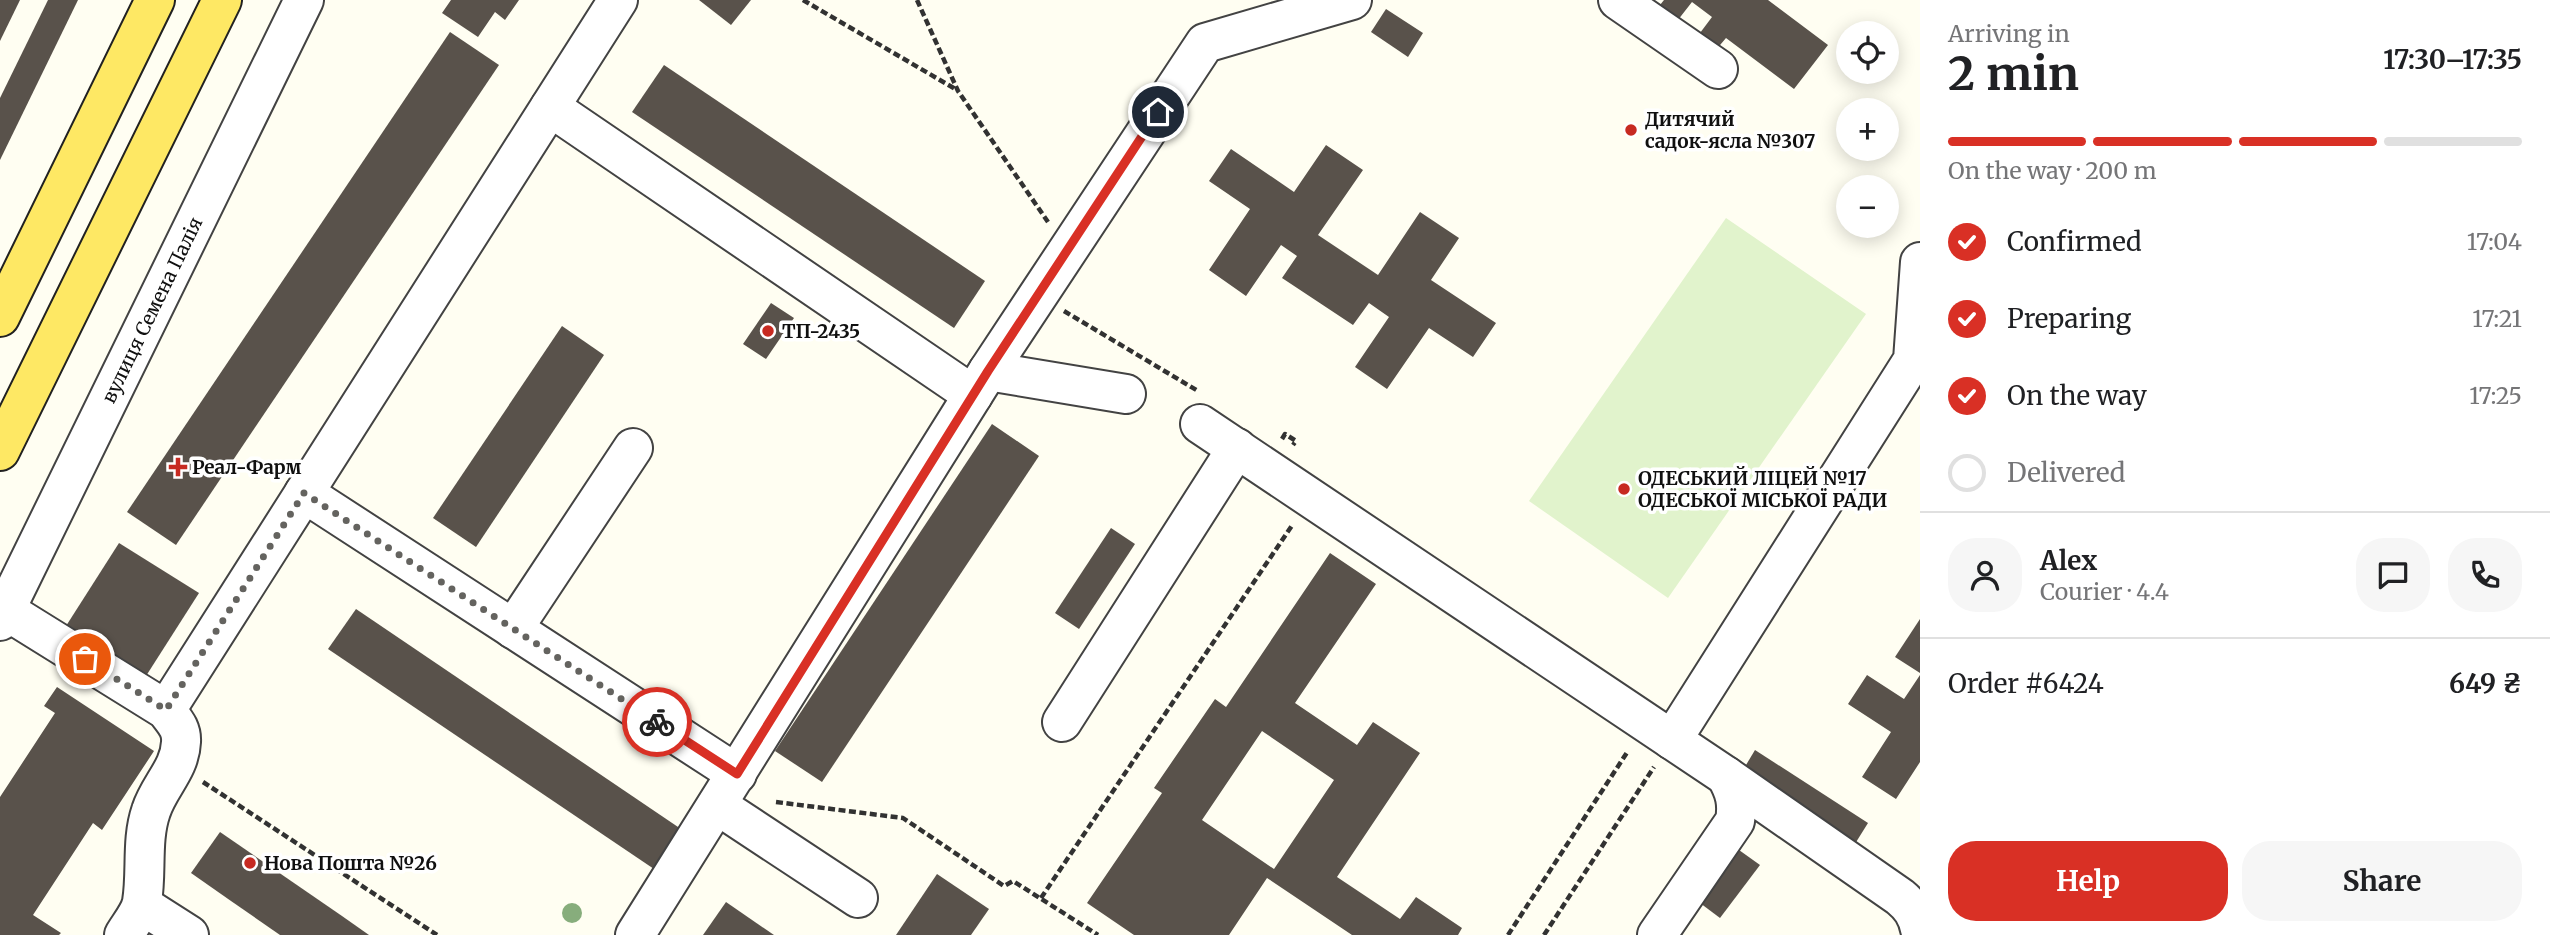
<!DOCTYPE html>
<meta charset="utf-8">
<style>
body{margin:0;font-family:Merriweather,serif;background:#f6f6f6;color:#202124;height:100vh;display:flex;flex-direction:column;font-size:26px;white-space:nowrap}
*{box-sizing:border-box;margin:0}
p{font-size:23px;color:#757577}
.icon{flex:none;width:38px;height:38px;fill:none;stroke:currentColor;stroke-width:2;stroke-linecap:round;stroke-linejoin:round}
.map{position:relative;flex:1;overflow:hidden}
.sheet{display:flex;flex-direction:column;background:#fff;width:630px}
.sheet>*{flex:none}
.buttons{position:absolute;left:1836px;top:21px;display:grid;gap:14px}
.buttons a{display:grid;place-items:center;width:63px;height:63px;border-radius:50%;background:#fff;box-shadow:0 4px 18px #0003;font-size:35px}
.pin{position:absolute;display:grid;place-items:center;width:60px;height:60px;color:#fff;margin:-30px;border:4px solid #fff;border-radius:50%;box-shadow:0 2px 7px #0007}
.courier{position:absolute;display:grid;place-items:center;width:70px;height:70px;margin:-35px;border:5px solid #d93025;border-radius:50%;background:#fff;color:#222;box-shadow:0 2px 9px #0007}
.headline em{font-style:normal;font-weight:700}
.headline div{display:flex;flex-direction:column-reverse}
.headline{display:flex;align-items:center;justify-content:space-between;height:119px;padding:0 28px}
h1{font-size:46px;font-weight:700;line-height:52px}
.bar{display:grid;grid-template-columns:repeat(4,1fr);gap:10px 7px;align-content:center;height:84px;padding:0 28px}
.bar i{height:9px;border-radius:5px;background:#e0e0e0}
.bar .active{background:#d93025}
.bar p{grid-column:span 4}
.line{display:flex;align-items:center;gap:18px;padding:0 28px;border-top:2px solid #e0e0e0}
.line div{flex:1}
.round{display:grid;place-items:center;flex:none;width:74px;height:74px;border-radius:28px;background:#f6f6f6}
ol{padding:0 28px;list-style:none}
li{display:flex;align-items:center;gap:21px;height:77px}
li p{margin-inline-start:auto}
li .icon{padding:7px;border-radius:50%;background:#d93025;color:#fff;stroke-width:4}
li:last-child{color:#757577}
li i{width:38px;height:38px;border:4px solid #e0e0e0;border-radius:50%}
.button{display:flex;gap:14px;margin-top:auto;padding:14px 28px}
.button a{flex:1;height:80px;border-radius:28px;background:#d93025;color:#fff;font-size:28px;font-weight:700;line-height:80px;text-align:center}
.button a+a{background:#f6f6f6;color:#202124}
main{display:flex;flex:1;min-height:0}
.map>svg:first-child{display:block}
.pitch{fill:#e1f3cc}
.building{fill:#59524b;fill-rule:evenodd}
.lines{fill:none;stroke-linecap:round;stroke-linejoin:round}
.minor-casing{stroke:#434343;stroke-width:42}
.major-casing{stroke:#212121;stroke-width:42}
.path{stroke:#323232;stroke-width:4.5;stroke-dasharray:7 3.5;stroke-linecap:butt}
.minor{stroke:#fff;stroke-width:38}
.major{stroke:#fee864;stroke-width:38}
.tree{fill:#87ad7c}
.done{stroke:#64635f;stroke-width:7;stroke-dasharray:0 12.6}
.route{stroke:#d93025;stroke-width:9}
.poi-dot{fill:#c72a21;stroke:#fff;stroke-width:2.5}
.labels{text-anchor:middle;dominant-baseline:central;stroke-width:7;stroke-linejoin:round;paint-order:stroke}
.poi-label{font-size:19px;font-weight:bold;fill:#101010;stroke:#fff;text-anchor:start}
.street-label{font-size:19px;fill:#101010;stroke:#fff}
</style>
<main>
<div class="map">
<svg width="1920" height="935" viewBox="0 0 1920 935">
<rect width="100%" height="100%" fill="#fffef2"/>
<polygon class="pitch" points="1726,218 1866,314 1668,598 1529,501"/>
<g class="building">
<polygon points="0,0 20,0 0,41"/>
<polygon points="48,0 78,0 0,160 0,98"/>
<polygon points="451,0 519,0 505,20 495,12 478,37 442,13"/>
<polygon points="699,0 751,0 731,25"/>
<polygon points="1664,0 1768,0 1828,45 1794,89 1726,38 1715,51 1697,37 1712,17 1692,2 1674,25 1656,10"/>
<polygon points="1386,9 1423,33 1408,57 1371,32"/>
<polygon points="450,32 499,65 176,545 127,512"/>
<polygon points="664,65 985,281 954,328 632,112"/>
<polygon points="1326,145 1363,170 1318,235 1378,275 1420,212 1459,238 1431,280 1496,323 1473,357 1429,328 1387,389 1355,367 1389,317 1369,303 1353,325 1282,278 1297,256 1281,245 1246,296 1209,270 1250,209 1209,181 1231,149 1294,192"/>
<polygon points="771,303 794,318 766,359 743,344"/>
<polygon points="562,326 604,355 476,547 433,518"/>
<polygon points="992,424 1039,456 822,782 775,751"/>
<polygon points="1111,528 1135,544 1079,629 1055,613"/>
<polygon points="119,543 199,593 146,676 66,626"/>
<path d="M1330 553 1376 584 1295 703 1357 745 1373 722 1420 753 1337 877 1400 919 1416 897 1462 928 1458 935H1352L1267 878 1229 935H1134L1087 903 1162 793 1154 788 1215 699 1226 707ZM1262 731 1334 780 1274 869 1202 820Z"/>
<polygon points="356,609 681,829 654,869 328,649"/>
<polygon points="1920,619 1920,673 1895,657"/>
<polygon points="1867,675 1904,699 1920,675 1920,762 1896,799 1862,777 1891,732 1848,704"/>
<polygon points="57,687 154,751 102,830 93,823 33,915 61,933 59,935 0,935 0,797 55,713 44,706"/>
<polygon points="1755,750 1868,823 1853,847 1740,775"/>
<polygon points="220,832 342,916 369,935 280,935 231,901 191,873"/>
<polygon points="1739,850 1760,865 1720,918 1700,903"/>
<polygon points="937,874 989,909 971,935 896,935"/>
<polygon points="726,902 774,935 703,935"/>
</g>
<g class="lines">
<g class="minor-casing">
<g id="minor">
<polyline points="1618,0 1718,69"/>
<polyline points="550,107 973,395"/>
<polyline points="988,371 1126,394"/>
<path d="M1200 424 1726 776 1900 897C1911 906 1917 915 1920 929"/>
<polyline points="304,493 737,774"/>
<path d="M5 610 166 710C174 721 182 728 181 742 180 769 159 786 151 811 141 840 147 872 142 902 140 913 130 925 124 935"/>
<polyline points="0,621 304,0"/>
<polyline points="513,629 633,448"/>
<polyline points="166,710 618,0"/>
<polyline points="1062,722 1237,448"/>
<polyline points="1672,740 1913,360 1920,262"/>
<polyline points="717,805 858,898"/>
<polyline points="142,905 189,935"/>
<polyline points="635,935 988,371 1205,43 1352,0"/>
<path d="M1657 935 1735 821C1738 803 1735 792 1726 776"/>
</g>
</g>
<g class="major-casing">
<g id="major">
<polyline points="0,317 155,0"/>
<polyline points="0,451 222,0"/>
</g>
</g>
<g class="path">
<polyline points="803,0 957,90"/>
<polyline points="917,0 958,91 1048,222"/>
<polyline points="1064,311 1198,391"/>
<polyline points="1282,439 1285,434 1296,441 1293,445"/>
<polyline points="203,782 437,935"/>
<polyline points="776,802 903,818 1004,886 1013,881 1098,935"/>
<polyline points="1041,898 1293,524"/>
<polyline points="1508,935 1628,751"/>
<polyline points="1544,935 1654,767"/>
</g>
<use href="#minor" class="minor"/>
<use href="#major" class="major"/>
</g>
<circle class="tree" cx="572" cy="913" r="10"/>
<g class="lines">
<polyline class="done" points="85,659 166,710 304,493 657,722"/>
<polyline class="route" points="657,722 737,774 988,371 1158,112"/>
</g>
<g class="poi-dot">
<circle cx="1631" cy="130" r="7"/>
<circle cx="768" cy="331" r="7"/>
<path d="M174.5 456.5h7v7h7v7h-7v7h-7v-7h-7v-7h7z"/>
<circle cx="1624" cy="489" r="7"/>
<circle cx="250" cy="863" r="7"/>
</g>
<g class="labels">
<g class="poi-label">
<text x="1645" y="119">Дитячий<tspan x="1645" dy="22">садок-ясла №307</tspan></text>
<text x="782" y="331">ТП-2435</text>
<text x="192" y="467">Реал-Фарм</text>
<text x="1638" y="478">ОДЕСЬКИЙ ЛІЦЕЙ №17<tspan x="1638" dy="22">ОДЕСЬКОЇ МІСЬКОЇ РАДИ</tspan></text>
<text x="264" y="863">Нова Пошта №26</text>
</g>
<g class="street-label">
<text transform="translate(152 310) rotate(-64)">вулиця Семена Палія</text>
</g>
</g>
</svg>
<div class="buttons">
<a><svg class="icon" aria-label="locate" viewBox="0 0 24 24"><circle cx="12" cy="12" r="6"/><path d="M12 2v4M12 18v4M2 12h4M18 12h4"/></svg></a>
<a>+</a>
<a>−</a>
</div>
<div class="pin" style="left:85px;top:659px;background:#ea580c"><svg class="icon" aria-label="bag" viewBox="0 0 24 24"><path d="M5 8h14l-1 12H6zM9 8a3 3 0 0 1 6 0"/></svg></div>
<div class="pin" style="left:1158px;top:112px;background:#1f2937"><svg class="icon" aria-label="home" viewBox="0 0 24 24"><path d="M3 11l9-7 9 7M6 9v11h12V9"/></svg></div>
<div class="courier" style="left:657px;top:722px"><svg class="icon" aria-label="bike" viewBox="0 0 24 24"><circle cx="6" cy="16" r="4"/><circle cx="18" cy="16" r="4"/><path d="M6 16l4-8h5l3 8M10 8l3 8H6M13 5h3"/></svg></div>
</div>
<section class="sheet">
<div class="headline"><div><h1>2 min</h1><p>Arriving in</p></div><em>17:30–17:35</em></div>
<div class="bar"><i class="active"></i><i class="active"></i><i class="active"></i><i></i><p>On the way · 200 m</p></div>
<ol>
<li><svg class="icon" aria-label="check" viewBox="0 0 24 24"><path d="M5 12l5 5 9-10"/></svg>Confirmed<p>17:04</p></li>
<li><svg class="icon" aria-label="check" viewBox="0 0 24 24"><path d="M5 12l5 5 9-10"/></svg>Preparing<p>17:21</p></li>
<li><svg class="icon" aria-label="check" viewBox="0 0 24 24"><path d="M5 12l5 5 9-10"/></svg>On the way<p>17:25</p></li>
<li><i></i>Delivered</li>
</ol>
<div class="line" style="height:126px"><a class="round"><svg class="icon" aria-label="person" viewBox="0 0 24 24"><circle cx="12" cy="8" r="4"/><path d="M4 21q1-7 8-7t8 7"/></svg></a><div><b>Alex</b><p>Courier · 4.4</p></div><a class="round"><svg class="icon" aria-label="chat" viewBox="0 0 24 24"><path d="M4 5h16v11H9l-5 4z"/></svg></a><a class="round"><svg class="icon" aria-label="phone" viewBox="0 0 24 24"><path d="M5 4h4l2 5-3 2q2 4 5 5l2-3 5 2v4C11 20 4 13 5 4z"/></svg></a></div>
<div class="line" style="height:91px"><div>Order #6424</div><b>649 ₴</b></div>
<div class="button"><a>Help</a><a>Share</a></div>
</section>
</main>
